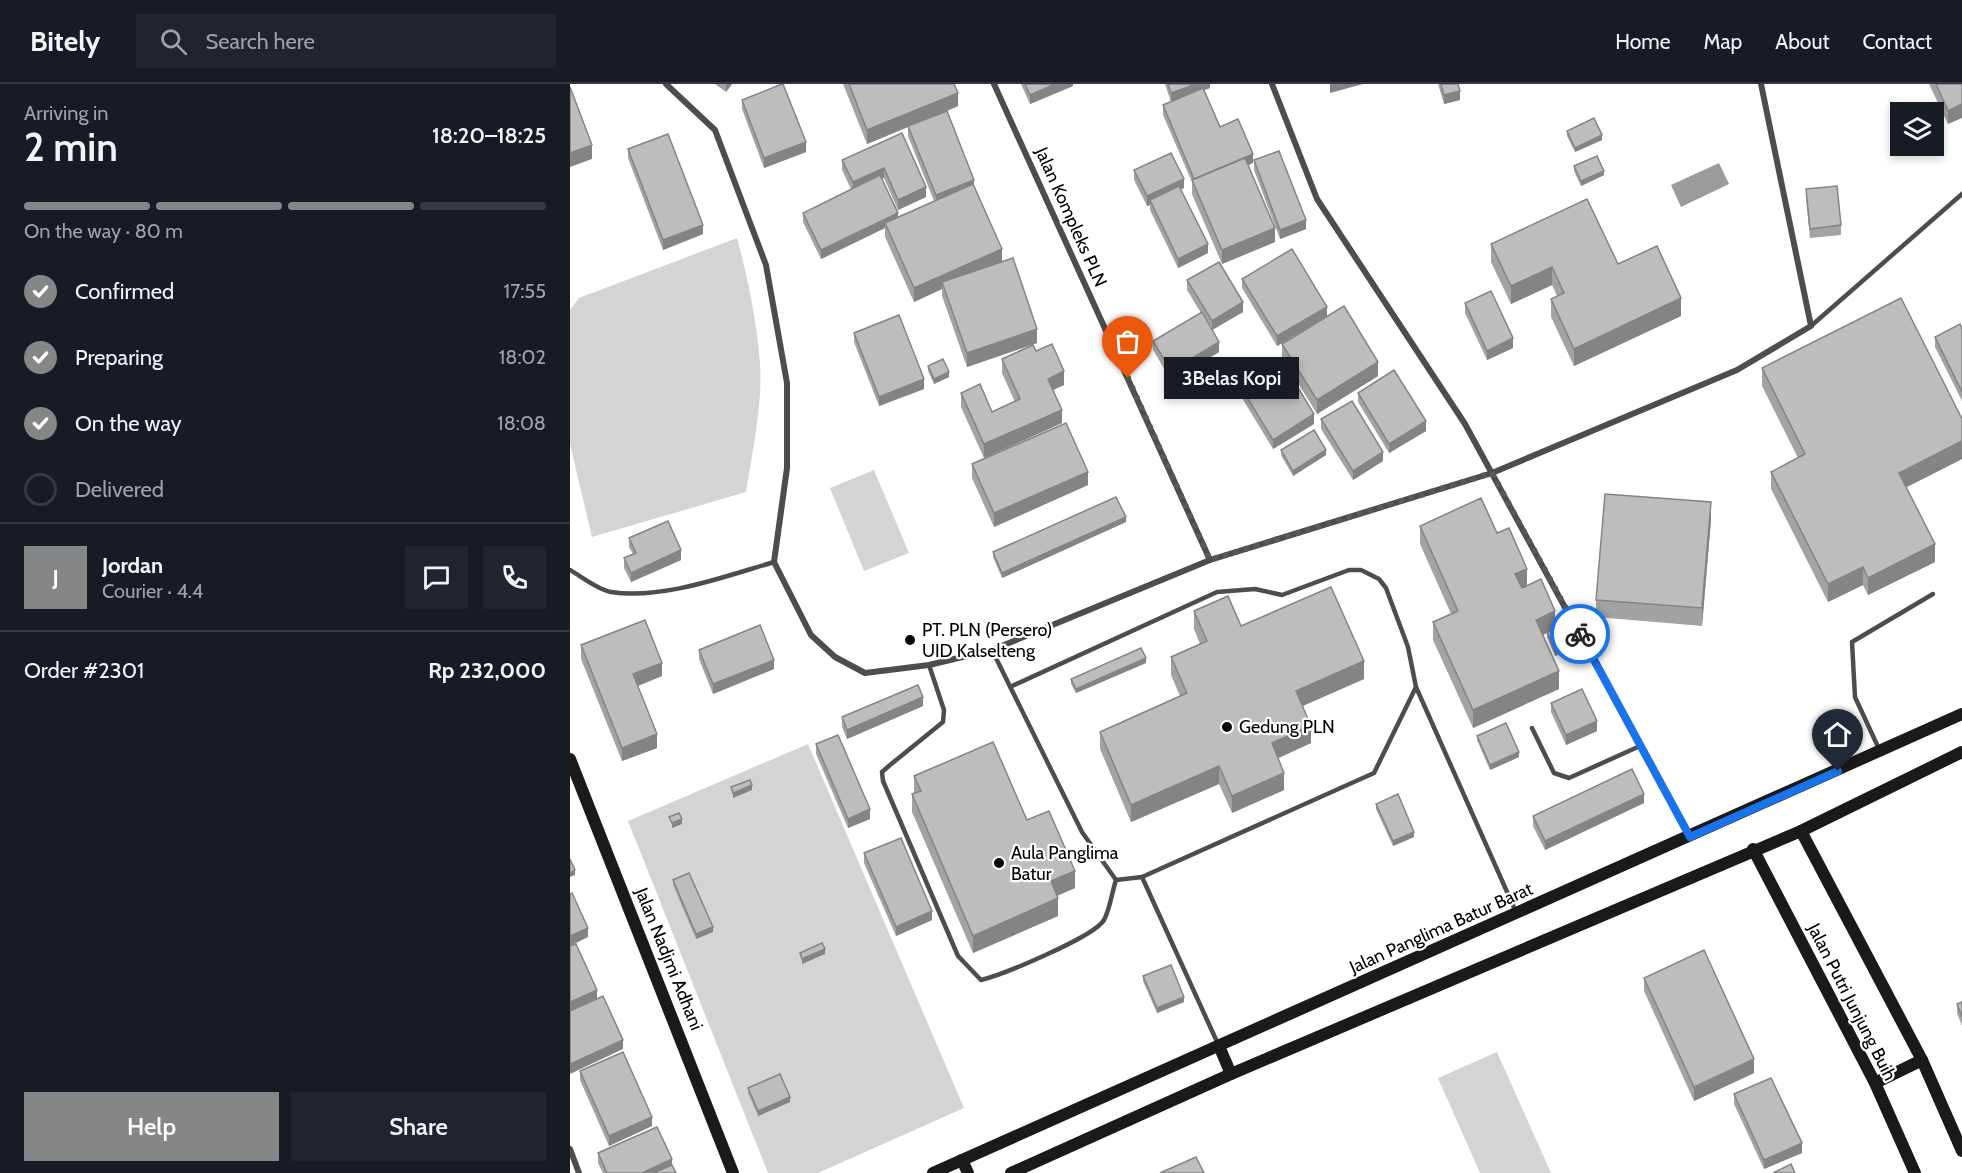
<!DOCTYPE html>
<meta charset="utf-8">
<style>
body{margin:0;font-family:Cabin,sans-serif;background:#20242c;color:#f1f3f6;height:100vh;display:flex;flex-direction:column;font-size:22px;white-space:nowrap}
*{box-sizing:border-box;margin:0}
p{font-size:20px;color:#9ea1a6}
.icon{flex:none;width:33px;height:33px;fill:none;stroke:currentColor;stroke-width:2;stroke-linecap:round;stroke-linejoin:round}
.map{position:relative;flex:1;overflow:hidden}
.details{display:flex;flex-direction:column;background:#171b24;width:570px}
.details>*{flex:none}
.fabs{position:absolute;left:1320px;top:18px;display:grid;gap:12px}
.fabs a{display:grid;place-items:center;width:54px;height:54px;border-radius:0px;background:#171b24;box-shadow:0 3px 9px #0003;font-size:30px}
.pin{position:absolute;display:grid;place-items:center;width:51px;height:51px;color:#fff;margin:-62px -26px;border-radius:50% 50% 50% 0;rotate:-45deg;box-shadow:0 0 6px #0007}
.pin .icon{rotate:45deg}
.courier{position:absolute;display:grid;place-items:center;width:60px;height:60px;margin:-30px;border:4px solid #1a73e8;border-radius:50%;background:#fff;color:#222;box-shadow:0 2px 8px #0007}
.bubble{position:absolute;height:42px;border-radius:0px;background:#171b24;box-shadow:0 3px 9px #0003;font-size:20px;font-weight:600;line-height:42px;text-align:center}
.overview em{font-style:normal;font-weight:600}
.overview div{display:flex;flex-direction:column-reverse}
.overview{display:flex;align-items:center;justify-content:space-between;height:102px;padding:0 24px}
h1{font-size:39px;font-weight:600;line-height:45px}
.bar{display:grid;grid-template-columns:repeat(4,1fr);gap:9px 6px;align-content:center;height:72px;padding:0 24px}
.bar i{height:8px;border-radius:4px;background:#363941}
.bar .active{background:#858687}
.bar p{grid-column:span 4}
.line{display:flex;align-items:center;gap:15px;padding:0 24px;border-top:2px solid #363941}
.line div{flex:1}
.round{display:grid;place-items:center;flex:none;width:63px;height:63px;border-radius:0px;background:#20242c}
ol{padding:0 24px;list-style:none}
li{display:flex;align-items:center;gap:18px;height:66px}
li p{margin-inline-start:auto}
li .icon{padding:6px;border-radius:50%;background:#858687;color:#fff;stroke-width:4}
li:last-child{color:#9ea1a6}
li i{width:33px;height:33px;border:3px solid #363941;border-radius:50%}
.primary-button{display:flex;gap:12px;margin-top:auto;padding:12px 24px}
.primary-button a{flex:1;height:69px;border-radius:0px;background:#858687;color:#fff;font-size:24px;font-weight:600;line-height:69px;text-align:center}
.primary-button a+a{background:#20242c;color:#f1f3f6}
header{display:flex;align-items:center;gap:36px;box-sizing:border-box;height:84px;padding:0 30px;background:#171b24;border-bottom:2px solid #363941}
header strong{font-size:28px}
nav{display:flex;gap:33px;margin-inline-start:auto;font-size:21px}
.search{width:420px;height:54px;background:#20242c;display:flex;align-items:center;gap:15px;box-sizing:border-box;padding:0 21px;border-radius:0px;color:#9ea1a6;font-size:22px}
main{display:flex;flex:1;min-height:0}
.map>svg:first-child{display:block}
.green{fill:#d4d4d4}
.water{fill:#9b9b9b}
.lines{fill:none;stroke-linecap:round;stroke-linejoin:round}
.lane{stroke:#4d4d4d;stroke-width:4.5}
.street{stroke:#4d4d4d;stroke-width:6}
.secondary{stroke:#1a1a1a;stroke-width:12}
.wall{fill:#a3a3a3}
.shaded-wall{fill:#848484}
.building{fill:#bdbdbd;stroke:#848484;stroke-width:1.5}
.done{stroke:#595959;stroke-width:6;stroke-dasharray:0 10.8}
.route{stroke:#1a73e8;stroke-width:8}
.poi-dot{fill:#000;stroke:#fff;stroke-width:2}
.labels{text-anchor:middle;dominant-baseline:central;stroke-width:4.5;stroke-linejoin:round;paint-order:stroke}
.street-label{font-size:18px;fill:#000;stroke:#fff}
.poi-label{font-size:18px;fill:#000;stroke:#fff;text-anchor:start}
</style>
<header>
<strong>Bitely</strong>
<div class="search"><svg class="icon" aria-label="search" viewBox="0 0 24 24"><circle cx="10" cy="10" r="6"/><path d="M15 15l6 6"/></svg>Search here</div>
<nav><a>Home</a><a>Map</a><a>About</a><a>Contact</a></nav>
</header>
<main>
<section class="details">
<div class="overview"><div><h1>2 min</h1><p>Arriving in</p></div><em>18:20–18:25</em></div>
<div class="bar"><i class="active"></i><i class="active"></i><i class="active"></i><i></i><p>On the way · 80 m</p></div>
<ol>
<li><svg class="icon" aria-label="check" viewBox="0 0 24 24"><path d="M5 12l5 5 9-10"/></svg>Confirmed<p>17:55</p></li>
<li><svg class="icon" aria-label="check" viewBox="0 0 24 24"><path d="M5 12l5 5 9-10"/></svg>Preparing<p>18:02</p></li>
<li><svg class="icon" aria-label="check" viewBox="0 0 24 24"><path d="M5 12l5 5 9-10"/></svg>On the way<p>18:08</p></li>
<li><i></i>Delivered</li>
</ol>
<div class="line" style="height:108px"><b class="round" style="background:#858687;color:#fff">J</b><div><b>Jordan</b><p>Courier · 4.4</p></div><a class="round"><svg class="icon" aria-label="chat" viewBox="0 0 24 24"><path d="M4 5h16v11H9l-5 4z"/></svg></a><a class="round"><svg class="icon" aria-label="phone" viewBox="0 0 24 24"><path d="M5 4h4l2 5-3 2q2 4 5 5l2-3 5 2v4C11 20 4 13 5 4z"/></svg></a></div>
<div class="line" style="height:78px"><div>Order #2301</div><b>Rp 232,000</b></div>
<div class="primary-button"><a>Help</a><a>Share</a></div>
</section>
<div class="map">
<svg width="1392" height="1089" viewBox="0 0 1392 1089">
<rect width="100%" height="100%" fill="#fff"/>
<g class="green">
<path d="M167 154C178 195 187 238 190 280 193 316 182 372 176 408L22 453 0 360V226L9 214Z"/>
<polygon points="304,386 339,469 294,487 260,404"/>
<polygon points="238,660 394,1024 248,1089 198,1089 58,737"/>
<polygon points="927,968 981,1089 910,1089 868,994"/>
</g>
<polygon class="water" points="1149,79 1159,100 1111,123 1101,101"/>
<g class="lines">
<g class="lane">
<polyline points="1241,242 1392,110"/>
<path d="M0 486C12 493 28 506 41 508 92 516 156 492 204 478"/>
<polyline points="422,566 512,748 546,796 572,793 804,689 846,603 838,563 816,504 809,495 791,486 779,486 712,511 685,505 647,508 440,603"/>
<path d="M359 581 374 626 373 638 320 681 312 688 313 697 388 872 411 896C432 891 524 853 534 836 540 825 542 808 546 796"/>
<polyline points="846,603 946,828"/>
<polyline points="962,644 984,689 999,694 1070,662"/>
<polyline points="1309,665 1285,613 1282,558 1363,510"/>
<polyline points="572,793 648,960"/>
</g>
<g class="street">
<polyline points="96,0 145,46 196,181 217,299 217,384 204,478 241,551 265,573 295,589 359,581 422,566 640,476 922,389 1167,286 1241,242 1191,0"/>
<polyline points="424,0 640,476"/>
<polyline points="702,0 747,115 895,340 1120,753"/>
<polyline points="0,1065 9,1089"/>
</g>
<g class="secondary">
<polyline points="0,675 163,1089"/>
<polyline points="1231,747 1352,976 1392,1067"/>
<polyline points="1183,765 1305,999 1345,1089"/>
<polyline points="649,962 661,990"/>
<polyline points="1305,999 1352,976"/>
<polyline points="392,1076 398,1089"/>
<polyline points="363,1089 1392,630"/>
<polyline points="441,1089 661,990 1231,747 1392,668"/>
</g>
</g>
<g class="wall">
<polygon points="145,0 162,0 156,8"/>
<polygon points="273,0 384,0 388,22 377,27 432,177 467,259 397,283 372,212 372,205 344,218 315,153 315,144 251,175 233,138 233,129 281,105 272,86 272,76 332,49 356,113 328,126 314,94 311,95 328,134 364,117 338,52 338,43 297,60"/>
<polygon points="451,0 503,0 503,2 460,20"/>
<polygon points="595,0 640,0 640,4 634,6 650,43 683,79 678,81 705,158 652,180 622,110 622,98 593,31 593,21 601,18"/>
<polygon points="868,0 888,0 890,16 874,20"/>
<polygon points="1359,0 1392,0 1378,40"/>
<polygon points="172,16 236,68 194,84 172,25"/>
<polygon points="997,47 1032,56 1005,68 997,52"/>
<polygon points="58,65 133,150 93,166 58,74"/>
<polygon points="684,76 736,145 710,155 684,86"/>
<polygon points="1004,82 1034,91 1011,102 1004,87"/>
<polygon points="564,86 614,104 611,105 638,169 608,184 580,126 580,121 577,122 564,96"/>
<polygon points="1236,105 1271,141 1271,151 1240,154 1236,115"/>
<polygon points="921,160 1048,180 1111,232 1004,282 981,233 981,215 987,212 982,201 941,220 921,178"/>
<polygon points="672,195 757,232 707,262 672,204"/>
<polygon points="617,196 673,228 642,246 649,268 601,296 583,266 583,257 631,229 617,206"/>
<polygon points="895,219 943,264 917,276 895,229"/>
<polygon points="1392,245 1392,317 1365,263 1365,253"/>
<polygon points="284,249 354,305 309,322 284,258"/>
<polygon points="712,260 808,292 747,330 712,273"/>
<polygon points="466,267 494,301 483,306 492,339 414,374 391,323 391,309 422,328 445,318 432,289 432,275"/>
<polygon points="358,282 379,293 364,300 358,287"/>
<polygon points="1192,284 1392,335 1392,375 1336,403 1365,478 1298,511 1293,501 1258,518 1201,405 1201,388 1228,374 1192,302"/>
<polygon points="672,305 744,340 703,365 672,314"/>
<polygon points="788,309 856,347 819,369 788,318"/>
<polygon points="751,335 813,377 783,396 751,345"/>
<polygon points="711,366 756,371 723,392 711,371"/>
<polygon points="402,380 518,401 424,443 402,394"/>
<polygon points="1141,436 1132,542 1026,533 1026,516"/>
<polygon points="556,438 432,494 423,473 423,468"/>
<polygon points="850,442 927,449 957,502 985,545 1009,561 985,572 977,553 977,549 973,551 989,605 903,644 863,556 863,538 881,530 850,460"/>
<polygon points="59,454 111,476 61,498 54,484 54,474 63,470 59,463"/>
<polygon points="624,527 671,542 794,595 732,622 741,659 708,674 714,706 662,729 649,700 561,738 530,665 530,648 610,612 601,591 601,573 630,560 624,545"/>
<polygon points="11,561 92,592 67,602 87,664 52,677 11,575"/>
<polygon points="129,566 204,585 143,610 129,575"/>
<polygon points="576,579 506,609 501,600 501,595"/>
<polygon points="981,619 1027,647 996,661 981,628"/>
<polygon points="353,622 277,655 272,643 272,633"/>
<polygon points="907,652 949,673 920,686 907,656"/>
<polygon points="246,660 300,735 278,744 246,670"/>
<polygon points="344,692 457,736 505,804 487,812 488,832 403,869 342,728 342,710 344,709"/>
<polygon points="1074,719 975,766 963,742 963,732"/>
<polygon points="806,720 844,753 823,762 806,725"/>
<polygon points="294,769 362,836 326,852 294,779"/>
<polygon points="103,796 143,848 126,855 103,801"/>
<polygon points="573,892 614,918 587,929 573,897"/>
<polygon points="1074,894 1184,989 1124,1017 1074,907"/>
<polygon points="1392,918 1392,942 1387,929 1387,920"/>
<polygon points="10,987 82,1042 39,1062 10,996"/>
<polygon points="178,1004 220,1018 188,1032 178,1009"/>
<polygon points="1164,1010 1232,1069 1194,1085 1164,1020"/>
<polygon points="28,1069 102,1081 106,1089 33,1089 28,1079"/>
</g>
<g class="shaded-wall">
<polygon points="156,0 162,0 156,8"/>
<polygon points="485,0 503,0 503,2 460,20 460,11"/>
<polygon points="626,0 640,0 640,4 601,18 601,9"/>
<polygon points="760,0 793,0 760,9"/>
<polygon points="890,7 890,16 874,20 874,11"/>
<polygon points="388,9 388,22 297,60 297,46"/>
<polygon points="1392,20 1392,34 1378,40 1378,27"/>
<polygon points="1032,51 1032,56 1005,68 1005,64"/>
<polygon points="236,58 236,68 194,84 194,74"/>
<polygon points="22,61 22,75 0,83 0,69"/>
<polygon points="683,70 683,79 625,104 624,95"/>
<polygon points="314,84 314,94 283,108 283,98"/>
<polygon points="1034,87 1034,91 1011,102 1011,97"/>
<polygon points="614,95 614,104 581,120 580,116 580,121 577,122 577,112"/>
<polygon points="404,96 404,105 366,120 366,111"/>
<polygon points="356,103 356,113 328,126 328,116"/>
<polygon points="328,129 328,138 315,139 315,144 251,175 251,166"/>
<polygon points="736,136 736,145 710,155 710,146"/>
<polygon points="133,141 133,150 93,166 93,156"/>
<polygon points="705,144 705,158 652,180 652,166"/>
<polygon points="638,160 638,169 608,184 608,175"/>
<polygon points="432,165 432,179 372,198 372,205 344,218 344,204"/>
<polygon points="982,183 982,201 941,220 941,202"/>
<polygon points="1111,214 1111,232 1004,282 1004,265"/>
<polygon points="673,218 673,228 642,246 642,237"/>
<polygon points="757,223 757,232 707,262 707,252"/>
<polygon points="467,245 467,259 397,283 397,269"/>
<polygon points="943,254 943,264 917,276 917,267"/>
<polygon points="649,258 649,268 601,296 601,287"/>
<polygon points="808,278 808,292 747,330 747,316"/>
<polygon points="494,287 494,301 478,308 478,295"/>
<polygon points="379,288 379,293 364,300 364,295"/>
<polygon points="354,295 354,305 309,322 309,313"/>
<polygon points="492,326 492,339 414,374 414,360"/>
<polygon points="744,330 744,340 703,365 703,356"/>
<polygon points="856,337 856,347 819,369 819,360"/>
<polygon points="1392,357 1392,375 1329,407 1329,389"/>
<polygon points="756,366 756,371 723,392 723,387"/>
<polygon points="813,368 813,377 783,396 783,387"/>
<polygon points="518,388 518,401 424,443 424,429"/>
<polygon points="1141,418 1141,436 1132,542 1132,524"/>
<polygon points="556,433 556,438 432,494 432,489"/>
<polygon points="1365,460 1365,478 1298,511 1298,494"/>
<polygon points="111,466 111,476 61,498 61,489"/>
<polygon points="1293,483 1293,501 1258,518 1258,500"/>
<polygon points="957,485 957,502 945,508 945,490"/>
<polygon points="985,527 985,545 966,554 966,536"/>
<polygon points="1009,556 1009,561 985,572 985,567"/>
<polygon points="576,574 576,579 506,609 506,605"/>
<polygon points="204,576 204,585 143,610 143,600"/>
<polygon points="794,577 794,595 726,625 726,607"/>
<polygon points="92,579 92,592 63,604 63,590"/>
<polygon points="989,587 989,605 903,644 903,626"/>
<polygon points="353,613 353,622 277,655 277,646"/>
<polygon points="1027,637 1027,647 996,661 996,651"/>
<polygon points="741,642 741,659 702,677 702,659"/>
<polygon points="87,650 87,664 52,677 52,664"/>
<polygon points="949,668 949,673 920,686 920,681"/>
<polygon points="649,682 649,700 561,738 561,721"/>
<polygon points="714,689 714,706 662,729 662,712"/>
<polygon points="182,701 182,706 163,714 163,709"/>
<polygon points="1074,710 1074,719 975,766 975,757"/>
<polygon points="300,725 300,735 278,744 278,735"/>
<polygon points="112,735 112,740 102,744 102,739"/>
<polygon points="844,748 844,753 823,762 823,757"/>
<polygon points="5,786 5,791 0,793 0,789"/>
<polygon points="505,787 505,804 481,814 481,797"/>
<polygon points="488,814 488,832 403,869 403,852"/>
<polygon points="362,827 362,836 326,852 326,843"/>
<polygon points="143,843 143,848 126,855 126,850"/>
<polygon points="18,844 18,853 0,862 0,852"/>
<polygon points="255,865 255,870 232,880 232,875"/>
<polygon points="27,906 27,915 0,928 0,918"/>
<polygon points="614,913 614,918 587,929 587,924"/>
<polygon points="53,956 53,965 0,990 0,980"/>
<polygon points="1184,975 1184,989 1124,1017 1124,1003"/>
<polygon points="220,1013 220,1018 188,1032 188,1027"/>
<polygon points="82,1033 82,1042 39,1062 39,1052"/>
<polygon points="1232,1059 1232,1069 1194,1085 1194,1076"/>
<polygon points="102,1075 102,1085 93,1089 72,1089"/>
</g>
<g class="building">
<polygon points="212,0 213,0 236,58 194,74 172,16"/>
<polygon points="279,0 384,0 388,9 297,46"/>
<polygon points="455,0 485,0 460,11"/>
<polygon points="598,0 626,0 601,9"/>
<polygon points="871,0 888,0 890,7 874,11"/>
<polygon points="1366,0 1392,0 1392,20 1378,27"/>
<polygon points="0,3 22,61 0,69"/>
<polygon points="633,4 650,43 668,35 683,70 624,95 593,21"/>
<polygon points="377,27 404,96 366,111 338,42"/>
<polygon points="1024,34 1032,51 1005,64 997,47"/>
<polygon points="332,49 356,103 328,116 314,84 283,98 272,76"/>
<polygon points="98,50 133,141 93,156 58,65"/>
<polygon points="709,67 736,136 710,146 684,76"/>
<polygon points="601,69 614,95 577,112 564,86"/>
<polygon points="1027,72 1034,87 1011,97 1004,82"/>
<polygon points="675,74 705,144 652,166 622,96"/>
<polygon points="310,91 328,129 251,166 233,129"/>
<polygon points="403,100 432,165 344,204 315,139"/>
<polygon points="609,102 638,160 608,175 580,116"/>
<polygon points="1267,102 1271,141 1240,145 1236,105"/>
<polygon points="1017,115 1048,180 1087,162 1111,214 1004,265 981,215 994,209 982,183 941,202 921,160"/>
<polygon points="722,165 757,223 707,252 672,195"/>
<polygon points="443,174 467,245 397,269 372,198"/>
<polygon points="649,178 673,218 642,237 617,196"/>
<polygon points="921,207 943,254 917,267 895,219"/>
<polygon points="1331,214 1392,335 1392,357 1329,389 1365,460 1298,494 1293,483 1258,500 1201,388 1235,370 1192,284"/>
<polygon points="774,222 808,278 747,316 712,260"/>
<polygon points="632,228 649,258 601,287 583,257"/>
<polygon points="329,231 354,295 309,313 284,249"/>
<polygon points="1390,240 1392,245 1392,308 1365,253"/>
<polygon points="482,260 494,287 478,295 492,326 414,360 391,309 410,300 422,328 450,315 432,275 463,261 466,267"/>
<polygon points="373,275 379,288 364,295 358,282"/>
<polygon points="713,279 744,330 703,356 672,305"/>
<polygon points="824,286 856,337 819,360 788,309"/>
<polygon points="782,317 813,368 783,387 751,335"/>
<polygon points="496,339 518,388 424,429 402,380"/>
<polygon points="744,346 756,366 723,387 711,366"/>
<polygon points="1035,410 1141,418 1132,524 1026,516"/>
<polygon points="546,413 556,433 432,489 423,468"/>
<polygon points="911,414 927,449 939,444 957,485 945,490 952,504 971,495 985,527 966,536 989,587 903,626 863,538 888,527 850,442"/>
<polygon points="98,437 111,466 61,489 54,474 66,469 59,454"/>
<polygon points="761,503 794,577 726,607 741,642 702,659 714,689 662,712 649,682 561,721 530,648 617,609 601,573 637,557 624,527 658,512 671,542"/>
<polygon points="75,536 92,579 63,590 87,650 52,664 11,561"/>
<polygon points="1001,538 1009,556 985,567 977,548"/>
<polygon points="190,541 204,576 143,600 129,566"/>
<polygon points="571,564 576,574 506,605 501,595"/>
<polygon points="348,601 353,613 277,646 272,633"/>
<polygon points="1012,605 1027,637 996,651 981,619"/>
<polygon points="936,639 949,668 920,681 907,652"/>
<polygon points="268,651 300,725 278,735 246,660"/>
<polygon points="423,658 457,736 479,727 505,787 481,797 488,814 403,852 342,710 351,707 344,692"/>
<polygon points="1062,685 1074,710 975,757 963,732"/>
<polygon points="180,696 182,701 163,709 161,703"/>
<polygon points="828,710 844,748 823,757 806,720"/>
<polygon points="109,729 112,735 102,739 99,733"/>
<polygon points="331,754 362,827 326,843 294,769"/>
<polygon points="0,775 5,786 0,789"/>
<polygon points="119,789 143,843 126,850 103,796"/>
<polygon points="2,809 18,844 0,852 0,810"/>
<polygon points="252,859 255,865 232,875 230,869"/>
<polygon points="6,860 27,906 0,918 0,862"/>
<polygon points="1134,866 1184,975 1124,1003 1074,894"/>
<polygon points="601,881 614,913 587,924 573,892"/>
<polygon points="33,912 53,956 0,980 0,927"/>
<polygon points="1392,918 1392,933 1387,920"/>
<polygon points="53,968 82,1033 39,1052 10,987"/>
<polygon points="210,990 220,1013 188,1027 178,1004"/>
<polygon points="1201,994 1232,1059 1194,1076 1164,1010"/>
<polygon points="87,1043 102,1075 72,1089 37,1089 28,1069"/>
<polygon points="626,1073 634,1089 590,1089"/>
<polygon points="1221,1080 1225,1089 1203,1089"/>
<polygon points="102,1081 106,1089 83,1089"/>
</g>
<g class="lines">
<polyline class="done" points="558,294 640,476 922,389 1010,550"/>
<polyline class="route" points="1010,550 1120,753 1268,687"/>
</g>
<g class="poi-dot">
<circle cx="340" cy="556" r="6"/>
<circle cx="657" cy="643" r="6"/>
<circle cx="429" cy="779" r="6"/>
</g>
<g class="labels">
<g class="street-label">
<text transform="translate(501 133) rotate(66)">Jalan Kompleks PLN</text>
<text transform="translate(871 844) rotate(-24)">Jalan Panglima Batur Barat</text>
<text transform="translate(99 875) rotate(68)">Jalan Nadjmi Adhani</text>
<text transform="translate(1282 918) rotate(63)">Jalan Putri Junjung Buih</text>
</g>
<g class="poi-label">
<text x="352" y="546">PT. PLN (Persero)<tspan x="352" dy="21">UID Kalselteng</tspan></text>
<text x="669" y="643">Gedung PLN</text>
<text x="441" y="769">Aula Panglima<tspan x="441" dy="21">Batur</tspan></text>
</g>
</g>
</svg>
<div class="fabs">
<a><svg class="icon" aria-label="layers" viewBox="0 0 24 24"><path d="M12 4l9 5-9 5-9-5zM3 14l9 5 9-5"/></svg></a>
</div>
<div class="pin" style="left:558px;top:294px;background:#ea580c"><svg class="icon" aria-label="bag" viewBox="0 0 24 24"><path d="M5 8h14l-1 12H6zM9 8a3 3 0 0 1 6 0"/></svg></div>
<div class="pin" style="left:1268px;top:687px;background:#1f2937"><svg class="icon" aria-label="home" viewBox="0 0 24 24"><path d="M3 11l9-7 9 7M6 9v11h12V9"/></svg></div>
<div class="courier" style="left:1010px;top:550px"><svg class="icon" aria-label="bike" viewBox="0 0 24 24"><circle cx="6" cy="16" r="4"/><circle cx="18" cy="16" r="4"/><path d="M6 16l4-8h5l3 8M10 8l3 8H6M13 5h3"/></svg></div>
<div class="bubble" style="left:594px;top:273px;width:135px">3Belas Kopi</div>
</div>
</main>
